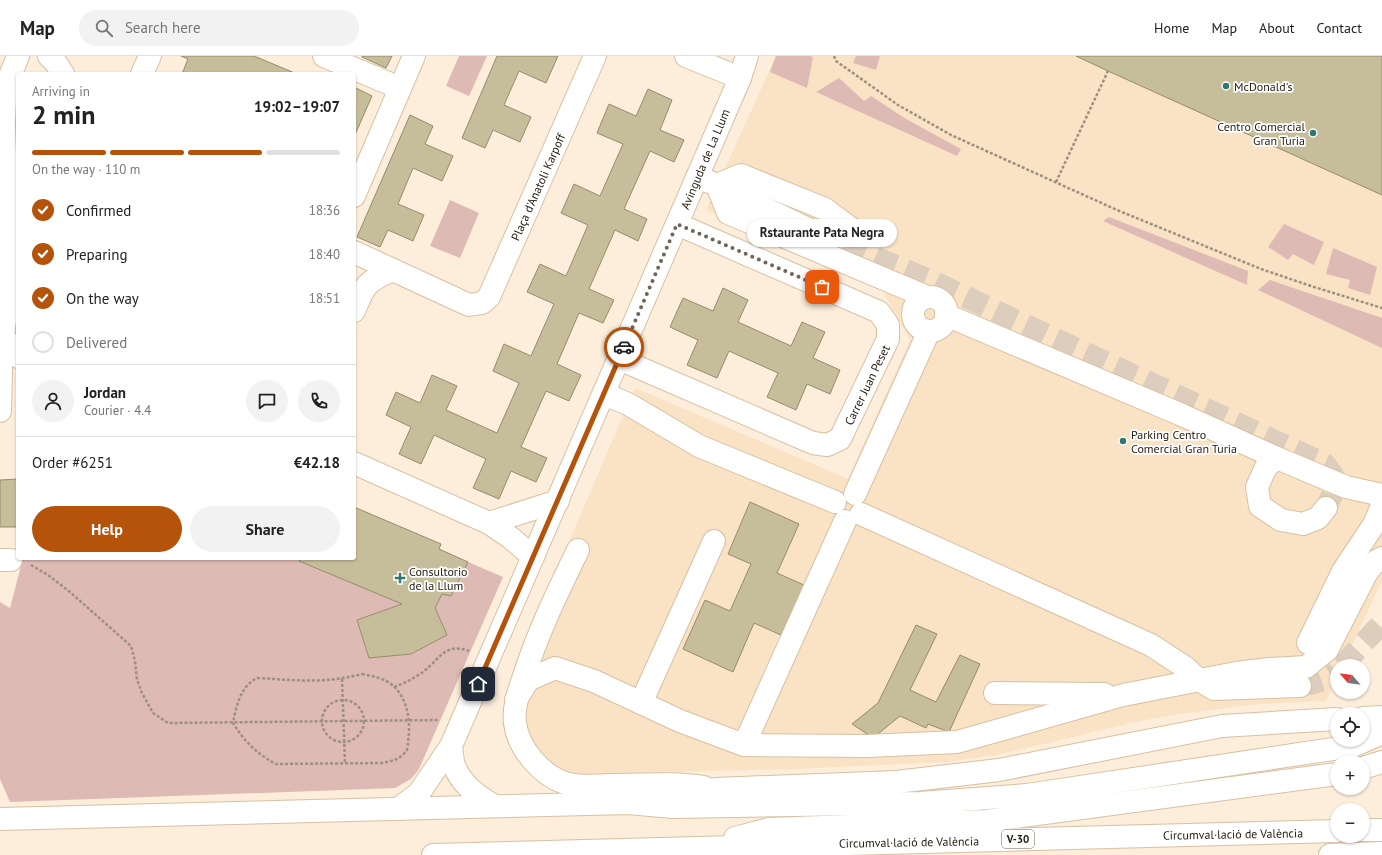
<!DOCTYPE html>
<meta charset="utf-8">
<style>
body{margin:0;font-family:"PT Sans",sans-serif;background:#f2f2f2;color:#222;height:100vh;display:flex;flex-direction:column;font-size:15px;white-space:nowrap}
*{box-sizing:border-box;margin:0}
p{font-size:13px;color:#767676}
.icon{flex:none;width:22px;height:22px;fill:none;stroke:currentColor;stroke-width:2;stroke-linecap:round;stroke-linejoin:round}
.map{position:relative;flex:1;overflow:hidden}
.side{position:absolute;left:16px;top:16px;width:340px;height:488px;display:flex;flex-direction:column;background:#fff;border-radius:4px;box-shadow:0 1px 3px #0004}
.side>*{flex:none}
.needle{width:26px;rotate:298deg}
.fabs{position:absolute;left:1330px;top:603px;display:grid;gap:8px}
.fabs a{display:grid;place-items:center;width:40px;height:40px;border-radius:50%;background:#fff;box-shadow:0 1px 3px #0004;font-size:20px}
.pin{position:absolute;display:grid;place-items:center;width:34px;height:34px;color:#fff;margin:-17px;border-radius:8px;box-shadow:0 2px 6px #0006}
.courier{position:absolute;display:grid;place-items:center;width:40px;height:40px;margin:-20px;border:3px solid #b45309;border-radius:50%;background:#fff;color:#222;box-shadow:0 1px 5px #0007}
.bubble{position:absolute;height:28px;border-radius:14px;background:#fff;box-shadow:0 1px 3px #0004;font-size:13px;font-weight:800;line-height:28px;text-align:center}
.headline em{font-style:normal;font-weight:800}
.headline div{display:flex;flex-direction:column-reverse}
.headline{display:flex;align-items:center;justify-content:space-between;height:68px;padding:0 16px}
h1{font-size:26px;font-weight:800;line-height:30px}
.bar{display:grid;grid-template-columns:repeat(4,1fr);gap:6px 4px;align-content:center;height:48px;padding:0 16px}
.bar i{height:5px;border-radius:3px;background:#e0e0e0}
.bar .active{background:#b45309}
.bar p{grid-column:span 4}
.line{display:flex;align-items:center;gap:10px;padding:0 16px;border-top:1px solid #e0e0e0}
.line div{flex:1}
.round{display:grid;place-items:center;flex:none;width:42px;height:42px;border-radius:21px;background:#f2f2f2}
ol{padding:0 16px;list-style:none}
li{display:flex;align-items:center;gap:12px;height:44px}
li p{margin-inline-start:auto}
li .icon{padding:4px;border-radius:50%;background:#b45309;color:#fff;stroke-width:4}
li:last-child{color:#767676}
li i{width:22px;height:22px;border:2px solid #e0e0e0;border-radius:50%}
.button{display:flex;gap:8px;margin-top:auto;padding:8px 16px}
.button a{flex:1;height:46px;border-radius:24px;background:#b45309;color:#fff;font-size:16px;font-weight:800;line-height:46px;text-align:center}
.button a+a{background:#f2f2f2;color:#222}
header{display:flex;align-items:center;gap:24px;box-sizing:border-box;height:56px;padding:0 20px;background:#fff;border-bottom:1px solid #e0e0e0}
header strong{font-size:19px}
nav{display:flex;gap:22px;margin-inline-start:auto;font-size:14px}
.search{width:280px;height:36px;background:#f2f2f2;display:flex;align-items:center;gap:10px;box-sizing:border-box;padding:0 14px;border-radius:22px;color:#767676;font-size:15px}
.map>svg:first-child{display:block}
.built{fill:#fae2c5}
.green{fill:#debab4}
.building{fill:#c6bd9b;stroke:#958c6a}
.lines{fill:none;stroke-linecap:round;stroke-linejoin:round}
.minor-tunnel{stroke:#dccdbc;stroke-width:22;stroke-dasharray:22 11;stroke-linecap:butt}
.minor-casing{stroke:#d8c0a2;stroke-width:24}
.major-casing{stroke:#d8c0a2;stroke-width:24}
.highway-casing{stroke:#d8c0a2;stroke-width:24}
.path{stroke:#9c9080;stroke-width:2.5;stroke-dasharray:3 2;stroke-linecap:butt}
.minor{stroke:#fff;stroke-width:22}
.major{stroke:#fff;stroke-width:22}
.highway{stroke:#fff;stroke-width:22}
.done{stroke:#6f6456;stroke-width:4;stroke-dasharray:0 7.2}
.route{stroke:#b45309;stroke-width:5}
.poi-dot{fill:#31786e;stroke:#fff;stroke-width:1.5}
.labels{text-anchor:middle;dominant-baseline:central;stroke-width:3.5;stroke-linejoin:round;paint-order:stroke}
.shield{fill:#fff;stroke:#645f56;stroke-width:1}
.shield-label{font-size:11px;font-weight:bold;fill:#221a0e}
.poi-label{font-size:12px;fill:#221a0e;stroke:#fff;text-anchor:start}
.street-label{font-size:12px;fill:#221a0e;stroke:#fff}
</style>
<header>
<strong>Map</strong>
<div class="search"><svg class="icon" aria-label="search" viewBox="0 0 24 24"><circle cx="10" cy="10" r="6"/><path d="M15 15l6 6"/></svg>Search here</div>
<nav><a>Home</a><a>Map</a><a>About</a><a>Contact</a></nav>
</header>
<div class="map">
<svg width="1382" height="799" viewBox="0 0 1382 799">
<rect width="100%" height="100%" fill="#fdeddb"/>
<polygon class="built" points="776,0 1382,0 1382,525 1342,610 1337,610 1337,622 1326,645 1259,648 1179,658 1140,665 997,699 946,706 795,713 584,718 561,716 532,718 514,698 502,669 513,621 532,572 635,332 848,423 910,284 880,230 706,154"/>
<g class="green">
<polygon points="459,0 487,0 469,40 446,30"/>
<polygon points="776,0 810,0 813,1 807,32 770,16"/>
<polygon points="856,0 880,0 876,14 853,7"/>
<polygon points="839,22 864,45 871,40 906,63 961,93 957,100 816,36"/>
<polygon points="450,144 479,157 460,202 430,190"/>
<polygon points="1109,161 1248,215 1247,229 1103,165"/>
<polygon points="1284,168 1324,186 1314,209 1293,198 1288,204 1268,191"/>
<polygon points="1333,192 1377,211 1370,239 1348,232 1350,224 1326,218"/>
<polygon points="1270,224 1382,262 1382,292 1258,234"/>
<polygon points="23,502 295,502 299,505 402,548 357,564 369,602 411,598 447,579 435,552 442,538 451,540 468,506 503,521 419,713 411,723 395,732 10,746 0,723 0,546 10,552"/>
</g>
<g class="building">
<polygon points="181,0 254,0 297,18 182,18 188,3"/>
<polygon points="362,0 392,0 386,12 362,1"/>
<polygon points="497,0 558,0 546,27 519,15 504,49 531,61 520,86 493,74 485,92 462,82"/>
<polygon points="1076,0 1382,0 1382,139 1108,15"/>
<polygon points="354,31 372,40 354,81"/>
<polygon points="648,33 672,44 660,74 684,84 674,106 650,95 624,153 647,163 638,185 615,174 589,233 614,244 603,267 579,257 557,308 581,319 569,345 546,335 521,391 547,402 536,426 511,415 499,443 473,432 486,403 434,379 421,408 399,398 411,371 386,359 396,336 420,347 432,319 457,330 446,354 497,377 519,327 493,315 504,288 531,300 554,248 527,236 540,208 566,220 588,169 561,157 574,128 600,140 623,88 597,77 609,48 636,60"/>
<polygon points="410,59 433,70 425,88 453,100 442,125 413,112 398,148 424,159 413,185 388,174 380,191 357,181"/>
<polygon points="723,232 748,244 738,266 791,290 802,266 825,276 813,302 840,314 830,338 807,328 796,354 767,341 778,317 729,295 717,322 687,309 698,284 670,271 683,242 713,255"/>
<polygon points="18,423 18,471 0,471 0,424"/>
<polygon points="750,446 799,468 777,517 804,529 781,579 754,567 733,616 683,593 705,544 730,555 751,508 728,498"/>
<polygon points="354,451 441,488 439,493 468,506 451,540 442,538 435,552 447,579 411,598 369,602 357,564 402,548 299,505 300,502 354,502"/>
<polygon points="916,569 937,578 910,634 936,646 960,599 980,608 949,676 928,668 926,672 900,660 873,682 852,668 878,647"/>
</g>
<g class="lines">
<g class="minor-tunnel">
<polyline points="814,176 932,225 1064,287 1325,408 1334,421 1332,439 1326,452"/>
<polyline points="1342,610 1382,567"/>
<path d="M1300 630C1312 627 1328 625 1337 615"/>
</g>
<g class="minor-casing">
<g id="minor">
<polyline points="18,0 8,25 5,44 4,68 8,191 7,247 3,281 16,296 18,301"/>
<polyline points="49,0 56,7 63,18"/>
<polyline points="324,0 400,32"/>
<polyline points="686,0 740,22"/>
<polyline points="142,18 150,0"/>
<polyline points="697,121 717,129 728,157 927,241"/>
<polyline points="717,129 741,119 825,153 857,177"/>
<polyline points="717,129 814,176"/>
<polyline points="354,140 414,0"/>
<polyline points="354,196 469,249 482,247 489,241 595,0"/>
<circle cx="930" cy="258" r="17"/>
<path d="M354 255C365 228 367 225 393 214"/>
<polyline points="946,259 1182,359 1277,402 1346,431 1382,439"/>
<polyline points="619,303 813,387 827,389 840,383 888,283 888,269 879,256 677,168"/>
<polyline points="604,338 628,348 699,390 835,446"/>
<polyline points="0,355 2,275"/>
<polyline points="1277,402 1266,411 1257,431 1260,450 1281,464 1303,468 1318,462 1326,452"/>
<polyline points="354,407 489,467 511,482 533,501"/>
<polyline points="855,438 929,275"/>
<polyline points="861,458 1151,589 1186,612 1199,624 1214,633 1300,630"/>
<polyline points="489,467 558,445"/>
<path d="M578 494C558 535 538 576 524 620 519 635 513 651 515 667 518 692 541 719 565 727 579 731 596 730 610 729 642 729 673 726 704 731"/>
<polyline points="0,504 11,504"/>
<polyline points="1308,587 1343,515 1375,467 1382,449"/>
<polyline points="995,637 1104,638"/>
<polyline points="516,644 528,624 555,612 594,625 680,665 744,689 867,690 957,686 1123,639 1236,617 1269,613 1306,611 1327,594 1367,516 1376,505 1382,502"/>
<polyline points="641,647 714,485"/>
<polyline points="744,689 845,465"/>
<path d="M451 690C452 696 452 704 454 709 461 728 476 739 493 749"/>
<polyline points="398,753 419,737 451,690 740,22 747,0"/>
</g>
</g>
<g class="major-casing">
<polyline id="major" points="0,763 628,747 673,751 920,747 1027,739 1353,690 1382,677"/>
</g>
<g class="highway-casing">
<g id="highway">
<polyline points="1363,662 1382,661"/>
<polyline points="1363,712 1382,706"/>
<polyline points="628,747 715,733 896,726 999,714 1222,670 1337,663"/>
<polyline points="1363,774 1382,774"/>
<polyline points="735,782 769,773 986,765 1337,718"/>
<polyline points="433,799 1337,775"/>
<polyline points="1330,799 1382,797"/>
</g>
</g>
<g class="path">
<polyline points="834,0 836,5 898,49 951,79 1117,154 1261,213 1314,231 1382,252"/>
<polyline points="1056,126 1108,15"/>
<polyline points="31,509 48,519 70,536 131,590 135,605 137,624 142,637 153,657 168,667 439,664"/>
<path d="M362 618C372 620 383 622 391 628 408 641 411 666 408 686 408 688 408 693 406 695 400 704 391 705 382 707L276 708C257 698 244 685 233 667 236 650 241 630 257 622 295 624 324 628 362 618Z"/>
<polyline points="342,623 345,707"/>
<path d="M394 631C405 627 415 622 424 615 440 603 445 586 469 595"/>
<circle cx="343" cy="665" r="21"/>
</g>
<use href="#minor" class="minor"/>
<use href="#major" class="major"/>
<use href="#highway" class="highway"/>
</g>
<g class="lines">
<polyline class="done" points="624,291 677,168 822,231"/>
<polyline class="route" points="478,628 624,291"/>
</g>
<g class="poi-dot">
<circle cx="1226" cy="30" r="4"/>
<circle cx="1313" cy="77" r="4"/>
<circle cx="1123" cy="385" r="4"/>
<path d="M398 516h4v4h4v4h-4v4h-4v-4h-4v-4h4z"/>
</g>
<g class="labels">
<rect class="shield" x="1002" y="774" width="32" height="18" rx="3"/>
<g class="shield-label">
<text x="1018" y="783">V-30</text>
</g>
<g class="poi-label">
<text x="1234" y="30">McDonald's</text>
<text x="1305" y="70" text-anchor="end">Centro Comercial<tspan x="1305" dy="14">Gran Turia</tspan></text>
<text x="1131" y="378">Parking Centro<tspan x="1131" dy="14">Comercial Gran Turia</tspan></text>
<text x="409" y="515">Consultorio<tspan x="409" dy="14">de la Llum</tspan></text>
</g>
<g class="street-label">
<text transform="translate(705 103) rotate(-67)">Avinguda de La Llum</text>
<text transform="translate(538 131) rotate(-66)">Plaça d'Anatoli Karpoff</text>
<text transform="translate(867 329) rotate(-64)">Carrer Juan Peset</text>
<text transform="translate(1233 778) rotate(-1)">Circumval·lació de València</text>
<text transform="translate(909 786) rotate(-1)">Circumval·lació de València</text>
</g>
</g>
</svg>
<div class="fabs">
<a><svg class="needle" viewBox="-14 -14 28 28"><path d="M0-13l5 13h-10z" fill="#e53935"/><path d="M0 13l5-13h-10z" fill="#767676"/></svg></a>
<a><svg class="icon" aria-label="locate" viewBox="0 0 24 24"><circle cx="12" cy="12" r="6"/><path d="M12 2v4M12 18v4M2 12h4M18 12h4"/></svg></a>
<a>+</a>
<a>−</a>
</div>
<div class="pin" style="left:822px;top:231px;background:#ea580c"><svg class="icon" aria-label="bag" viewBox="0 0 24 24"><path d="M5 8h14l-1 12H6zM9 8a3 3 0 0 1 6 0"/></svg></div>
<div class="pin" style="left:478px;top:628px;background:#1f2937"><svg class="icon" aria-label="home" viewBox="0 0 24 24"><path d="M3 11l9-7 9 7M6 9v11h12V9"/></svg></div>
<div class="courier" style="left:624px;top:291px"><svg class="icon" aria-label="car" viewBox="0 0 24 24"><path d="M5 17H2v-5l4-1 3-4h7l3 4 3 1v5h-3M9 17h6M6 11h13"/><circle cx="7" cy="17" r="2"/><circle cx="17" cy="17" r="2"/></svg></div>
<div class="bubble" style="left:747px;top:163px;width:150px">Rstaurante Pata Negra</div>
<section class="side">
<div class="headline"><div><h1>2 min</h1><p>Arriving in</p></div><em>19:02–19:07</em></div>
<div class="bar"><i class="active"></i><i class="active"></i><i class="active"></i><i></i><p>On the way · 110 m</p></div>
<ol>
<li><svg class="icon" aria-label="check" viewBox="0 0 24 24"><path d="M5 12l5 5 9-10"/></svg>Confirmed<p>18:36</p></li>
<li><svg class="icon" aria-label="check" viewBox="0 0 24 24"><path d="M5 12l5 5 9-10"/></svg>Preparing<p>18:40</p></li>
<li><svg class="icon" aria-label="check" viewBox="0 0 24 24"><path d="M5 12l5 5 9-10"/></svg>On the way<p>18:51</p></li>
<li><i></i>Delivered</li>
</ol>
<div class="line" style="height:72px"><a class="round"><svg class="icon" aria-label="person" viewBox="0 0 24 24"><circle cx="12" cy="8" r="4"/><path d="M4 21q1-7 8-7t8 7"/></svg></a><div><b>Jordan</b><p>Courier · 4.4</p></div><a class="round"><svg class="icon" aria-label="chat" viewBox="0 0 24 24"><path d="M4 5h16v11H9l-5 4z"/></svg></a><a class="round"><svg class="icon" aria-label="phone" viewBox="0 0 24 24"><path d="M5 4h4l2 5-3 2q2 4 5 5l2-3 5 2v4C11 20 4 13 5 4z"/></svg></a></div>
<div class="line" style="height:52px"><div>Order #6251</div><b>€42.18</b></div>
<div class="button"><a>Help</a><a>Share</a></div>
</section>
</div>
